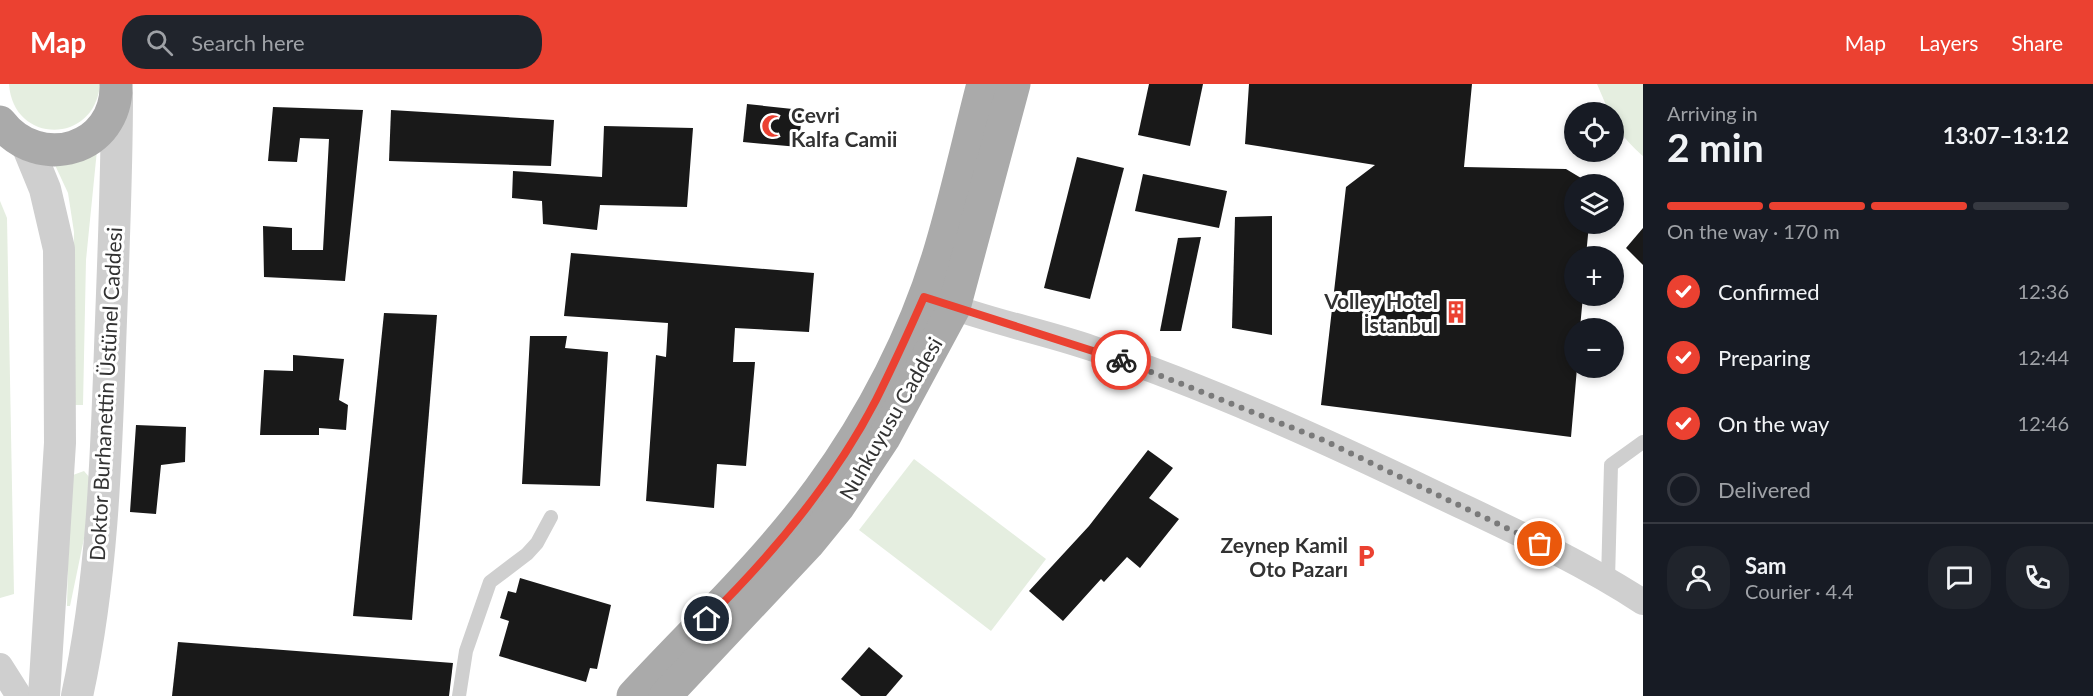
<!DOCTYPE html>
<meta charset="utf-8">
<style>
body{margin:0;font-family:Lato,sans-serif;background:#20242c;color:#f1f3f6;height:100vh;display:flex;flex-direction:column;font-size:22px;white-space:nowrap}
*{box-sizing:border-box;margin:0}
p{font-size:20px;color:#9ea1a6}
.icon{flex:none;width:33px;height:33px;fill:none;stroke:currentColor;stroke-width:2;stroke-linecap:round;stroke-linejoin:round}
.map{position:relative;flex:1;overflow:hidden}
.details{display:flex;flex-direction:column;background:#171b24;width:450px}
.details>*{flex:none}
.controls{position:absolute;left:1564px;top:18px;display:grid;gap:12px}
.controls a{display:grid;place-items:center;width:60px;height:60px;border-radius:50%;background:#171b24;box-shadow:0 3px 9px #0003;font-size:30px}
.pin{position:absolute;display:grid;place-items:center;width:51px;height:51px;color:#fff;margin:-26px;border:3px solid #fff;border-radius:50%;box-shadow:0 2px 6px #0007}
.courier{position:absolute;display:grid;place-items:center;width:60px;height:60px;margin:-30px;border:4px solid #eb4131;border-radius:50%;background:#fff;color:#222;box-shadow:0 2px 8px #0007}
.overview em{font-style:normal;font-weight:700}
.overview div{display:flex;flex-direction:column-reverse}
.overview{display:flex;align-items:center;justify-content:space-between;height:102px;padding:0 24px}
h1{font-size:39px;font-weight:700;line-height:45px}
.bar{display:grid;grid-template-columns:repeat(4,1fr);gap:9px 6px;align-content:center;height:72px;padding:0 24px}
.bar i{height:8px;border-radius:4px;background:#363941}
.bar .selected{background:#eb4131}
.bar p{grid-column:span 4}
.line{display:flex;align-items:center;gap:15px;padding:0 24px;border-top:2px solid #363941}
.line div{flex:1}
.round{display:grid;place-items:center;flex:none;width:63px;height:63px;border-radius:24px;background:#20242c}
ol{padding:0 24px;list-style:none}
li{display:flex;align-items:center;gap:18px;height:66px}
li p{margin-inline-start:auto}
li .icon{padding:6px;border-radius:50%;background:#eb4131;color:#fff;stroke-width:4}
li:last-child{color:#9ea1a6}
li i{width:33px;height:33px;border:3px solid #363941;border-radius:50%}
header{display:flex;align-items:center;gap:36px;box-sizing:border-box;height:84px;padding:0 30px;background:#eb4131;color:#fff}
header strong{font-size:28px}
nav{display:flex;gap:33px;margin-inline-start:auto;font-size:21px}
.search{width:420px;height:54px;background:#20242c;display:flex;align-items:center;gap:15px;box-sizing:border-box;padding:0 21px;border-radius:24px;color:#9ea1a6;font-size:22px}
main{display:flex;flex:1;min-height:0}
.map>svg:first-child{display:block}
.green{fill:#e5eee0}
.building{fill:#191919}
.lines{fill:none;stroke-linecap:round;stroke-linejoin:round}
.service{stroke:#cfcfcf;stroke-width:14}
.minor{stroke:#cfcfcf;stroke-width:26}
.tertiary{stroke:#cfcfcf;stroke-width:32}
.primary{stroke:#aaa;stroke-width:33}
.done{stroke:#7a7a7a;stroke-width:6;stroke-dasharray:0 10.8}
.route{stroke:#eb4131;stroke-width:8}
.labels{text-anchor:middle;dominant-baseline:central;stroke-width:6;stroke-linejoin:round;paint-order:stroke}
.poi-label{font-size:21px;font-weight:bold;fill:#323232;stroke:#fff;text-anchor:end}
.street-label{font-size:21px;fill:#323232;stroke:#fff}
</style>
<header>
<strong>Map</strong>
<div class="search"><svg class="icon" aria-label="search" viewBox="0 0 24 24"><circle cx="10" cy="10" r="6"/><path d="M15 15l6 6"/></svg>Search here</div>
<nav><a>Map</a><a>Layers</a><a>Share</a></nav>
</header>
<main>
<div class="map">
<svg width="1643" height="612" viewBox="0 0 1643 612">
<rect width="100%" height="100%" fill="#fff"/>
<g class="green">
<path d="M9 0H100C95 61 13 61 9 0Z"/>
<path d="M1597 0H1643V72C1631 61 1614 46 1614 28H1609Z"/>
<polygon points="97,66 86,176 83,321 71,321 74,148 68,109 55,81"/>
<polygon points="0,117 7,134 14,510 0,514"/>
<polygon points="914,375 1046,475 991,547 859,446"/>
<polygon points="84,387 90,394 87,440 70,522 67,522 69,439 73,391"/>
</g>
<g class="building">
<polygon points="1149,0 1203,0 1190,62 1138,51"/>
<polygon points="1249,0 1472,0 1464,83 1566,85 1591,100 1575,100 1575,140 1589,140 1586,172 1575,172 1575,212 1583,212 1580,244 1575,244 1577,284 1571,353 1321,321 1346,103 1375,81 1245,60"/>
<polygon points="747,20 802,26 799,63 743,58"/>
<polygon points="273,23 363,26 345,197 264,193 263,142 292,144 292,166 323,166 329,55 300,54 297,78 268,77"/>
<polygon points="391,26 554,36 551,82 389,77"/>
<polygon points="604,42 693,44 687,123 600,121 597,146 543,140 542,117 512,114 513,87 602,93"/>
<polygon points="1077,73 1124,84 1090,215 1044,204"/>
<polygon points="1143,90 1227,107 1219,144 1135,127"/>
<polygon points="1272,132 1272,251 1232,244 1235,133"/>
<polygon points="1643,144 1643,181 1626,164"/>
<polygon points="1201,153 1181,247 1160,247 1178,154"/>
<polygon points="571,169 814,189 809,248 735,244 733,278 755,278 746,382 717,380 714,424 646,417 656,271 666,273 668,239 564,232"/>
<polygon points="384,229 437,231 412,536 353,532"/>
<polygon points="530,252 567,252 565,264 608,268 600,402 522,400"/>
<polygon points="293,271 344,275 339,316 348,321 346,346 319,344 319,351 260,351 264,286 293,287"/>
<polygon points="136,341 186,343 185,378 161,381 156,430 130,428"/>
<polygon points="1148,366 1173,384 1149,414 1179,435 1140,484 1127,473 1104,498 1101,495 1063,537 1029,507 1089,442"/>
<polygon points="520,494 611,521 597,585 590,584 586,598 499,572 509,537 500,534 508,507 516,509"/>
<polygon points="178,558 453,579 449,612 172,612"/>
<polygon points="869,563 903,592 886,612 861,612 841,595"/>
</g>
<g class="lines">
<g class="service">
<polyline points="1608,496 1611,381 1643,358"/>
<polyline points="459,612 466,567 490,498 527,470 537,459 551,433"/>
</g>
<g class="minor">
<path d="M939 218C988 237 1041 247 1091 264 1209 304 1322 355 1434 409 1505 443 1577 475 1643 518"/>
<polyline points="0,582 19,612"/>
</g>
<g class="tertiary">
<polyline points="27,61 45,105 59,165 60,359 44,612"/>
<path d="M77 612C102 498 106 380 110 264 113 179 117 94 117 9"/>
</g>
<g class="primary">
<path d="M0 38C39 89 118 66 116 0"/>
<path d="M633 612C696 544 764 481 819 406 872 334 916 249 941 163 957 109 969 54 983 0"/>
<polyline points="665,612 808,460 839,422 884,354 954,224 1014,0"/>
</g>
</g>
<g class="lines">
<polyline class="done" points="1121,276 1323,356 1540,460"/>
<path class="route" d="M707 535C772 471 834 397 876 316 893 282 909 247 924 213L1121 276"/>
</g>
<defs>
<g id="mosque-bare" transform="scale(1.8)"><path d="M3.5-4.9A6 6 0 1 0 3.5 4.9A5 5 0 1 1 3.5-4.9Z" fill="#eb4131" stroke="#fff" stroke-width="2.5" paint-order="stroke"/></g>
<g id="building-bare" transform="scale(1.8)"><path d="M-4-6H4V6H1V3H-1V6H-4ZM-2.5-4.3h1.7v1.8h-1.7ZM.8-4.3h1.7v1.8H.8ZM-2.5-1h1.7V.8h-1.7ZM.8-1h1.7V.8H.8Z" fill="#eb4131" stroke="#fff" stroke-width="2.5" paint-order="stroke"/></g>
<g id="parking-bare" transform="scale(1.8)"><path d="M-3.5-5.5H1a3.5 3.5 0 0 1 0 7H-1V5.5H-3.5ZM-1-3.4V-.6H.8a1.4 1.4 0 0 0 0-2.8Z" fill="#eb4131" stroke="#fff" stroke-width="2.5" paint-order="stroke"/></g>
</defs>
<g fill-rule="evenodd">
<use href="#mosque-bare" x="773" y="42"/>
<use href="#building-bare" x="1456" y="228"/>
<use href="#parking-bare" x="1366" y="472"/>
</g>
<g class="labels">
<g class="poi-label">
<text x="791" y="30" text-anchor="start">Cevri<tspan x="791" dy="24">Kalfa Camii</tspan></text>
<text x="1438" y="216">Volley Hotel<tspan x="1438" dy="24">İstanbul</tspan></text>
<text x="1348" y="460">Zeynep Kamil<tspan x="1348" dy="24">Oto Pazarı</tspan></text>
</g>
<g class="street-label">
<text transform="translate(105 310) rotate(-87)">Doktor Burhanettin Üstünel Caddesi</text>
<text transform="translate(890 334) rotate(-60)">Nuhkuyusu Caddesi</text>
</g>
</g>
</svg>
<div class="controls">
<a><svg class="icon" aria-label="locate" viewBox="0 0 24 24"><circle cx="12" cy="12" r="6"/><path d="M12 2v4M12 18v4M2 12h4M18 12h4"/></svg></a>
<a><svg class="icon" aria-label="layers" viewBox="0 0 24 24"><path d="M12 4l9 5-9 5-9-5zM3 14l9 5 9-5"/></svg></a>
<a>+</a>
<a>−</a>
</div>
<div class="pin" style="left:1540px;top:460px;background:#ea580c"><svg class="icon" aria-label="bag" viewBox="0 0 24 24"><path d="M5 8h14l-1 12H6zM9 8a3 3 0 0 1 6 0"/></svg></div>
<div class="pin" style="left:707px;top:535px;background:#1f2937"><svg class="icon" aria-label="home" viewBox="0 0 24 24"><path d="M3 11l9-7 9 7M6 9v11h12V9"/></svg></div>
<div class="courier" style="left:1121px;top:276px"><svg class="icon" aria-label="bike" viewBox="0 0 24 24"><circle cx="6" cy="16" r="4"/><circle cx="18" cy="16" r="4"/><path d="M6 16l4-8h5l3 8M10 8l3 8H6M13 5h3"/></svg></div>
</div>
<section class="details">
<div class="overview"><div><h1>2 min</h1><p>Arriving in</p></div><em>13:07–13:12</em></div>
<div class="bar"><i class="selected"></i><i class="selected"></i><i class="selected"></i><i></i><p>On the way · 170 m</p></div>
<ol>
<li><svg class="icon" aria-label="check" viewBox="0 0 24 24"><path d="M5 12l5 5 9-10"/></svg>Confirmed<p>12:36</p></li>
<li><svg class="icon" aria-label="check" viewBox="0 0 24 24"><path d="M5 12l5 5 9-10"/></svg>Preparing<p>12:44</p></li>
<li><svg class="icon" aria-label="check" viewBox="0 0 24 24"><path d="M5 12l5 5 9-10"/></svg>On the way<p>12:46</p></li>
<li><i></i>Delivered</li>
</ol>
<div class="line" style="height:108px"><a class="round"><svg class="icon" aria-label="person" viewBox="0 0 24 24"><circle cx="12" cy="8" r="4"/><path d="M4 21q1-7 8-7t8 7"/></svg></a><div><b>Sam</b><p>Courier · 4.4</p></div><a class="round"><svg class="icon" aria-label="chat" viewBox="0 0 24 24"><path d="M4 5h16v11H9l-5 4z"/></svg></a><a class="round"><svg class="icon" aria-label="phone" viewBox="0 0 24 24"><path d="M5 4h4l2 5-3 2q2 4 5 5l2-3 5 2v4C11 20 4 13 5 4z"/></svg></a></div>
</section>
</main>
